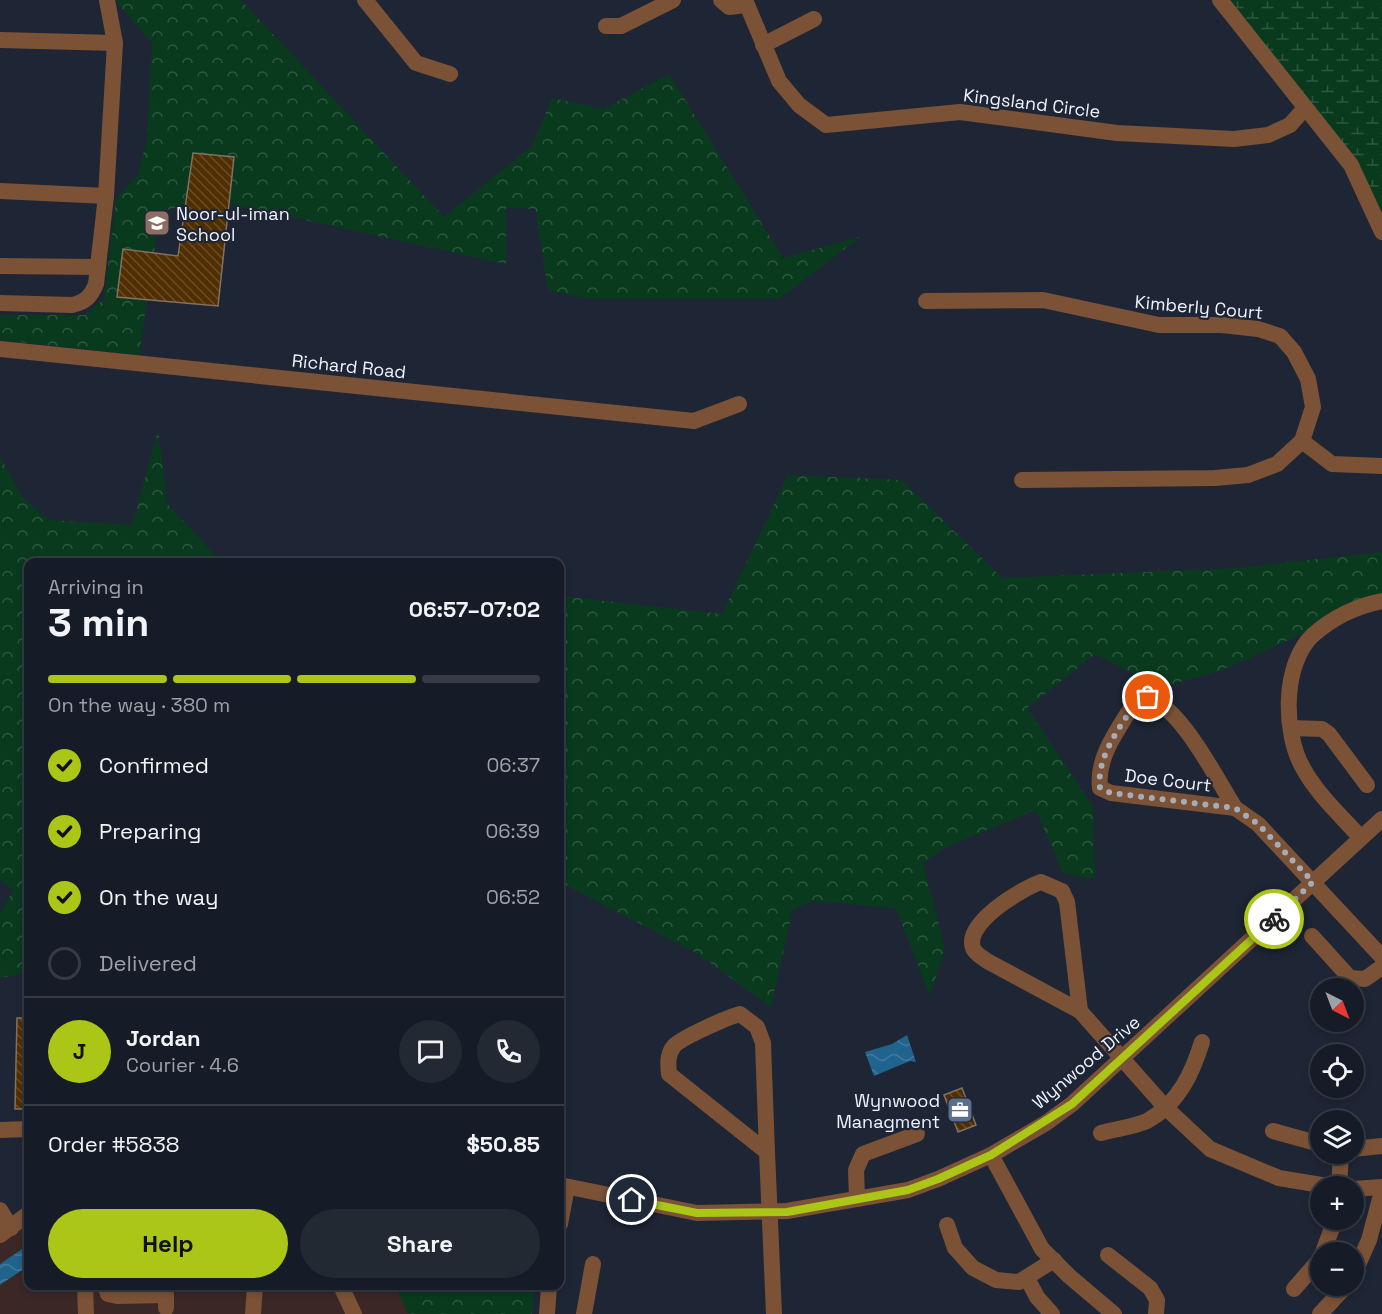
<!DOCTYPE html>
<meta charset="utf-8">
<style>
body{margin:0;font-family:"Space Grotesk",sans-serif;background:#232933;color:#f1f3f6;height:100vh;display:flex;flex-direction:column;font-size:22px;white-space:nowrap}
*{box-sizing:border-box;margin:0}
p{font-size:20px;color:#9ea1a7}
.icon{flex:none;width:33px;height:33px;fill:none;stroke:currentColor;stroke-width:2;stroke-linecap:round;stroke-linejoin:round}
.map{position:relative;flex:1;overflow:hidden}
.details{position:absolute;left:24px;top:558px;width:540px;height:732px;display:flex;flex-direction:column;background:#161c27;border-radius:12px;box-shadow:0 3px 9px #0003,0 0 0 2px #353a44}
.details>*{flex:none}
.needle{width:39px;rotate:138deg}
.fabs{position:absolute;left:1310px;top:978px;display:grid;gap:12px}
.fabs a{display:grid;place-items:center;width:54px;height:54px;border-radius:50%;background:#161c27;box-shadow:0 3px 9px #0003,0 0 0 2px #353a44;font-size:30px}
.pin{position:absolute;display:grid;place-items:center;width:51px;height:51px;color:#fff;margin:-26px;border:3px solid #fff;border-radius:50%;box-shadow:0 2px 6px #0007}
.courier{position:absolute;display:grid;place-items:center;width:60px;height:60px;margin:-30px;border:4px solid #abc616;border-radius:50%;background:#fff;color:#222;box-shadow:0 2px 8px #0007}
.head em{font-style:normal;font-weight:700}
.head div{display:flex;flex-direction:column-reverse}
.head{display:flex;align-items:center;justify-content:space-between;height:102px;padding:0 24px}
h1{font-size:39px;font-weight:700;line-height:45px}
.bar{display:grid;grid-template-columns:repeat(4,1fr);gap:9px 6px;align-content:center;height:72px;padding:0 24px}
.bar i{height:8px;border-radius:4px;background:#353a44}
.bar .current{background:#abc616}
.bar p{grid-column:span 4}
.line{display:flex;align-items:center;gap:15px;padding:0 24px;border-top:2px solid #353a44}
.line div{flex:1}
.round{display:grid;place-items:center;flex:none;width:63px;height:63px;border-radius:32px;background:#232933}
ol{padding:0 24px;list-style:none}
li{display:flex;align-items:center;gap:18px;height:66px}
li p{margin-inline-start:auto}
li .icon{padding:6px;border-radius:50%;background:#abc616;color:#111;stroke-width:4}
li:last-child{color:#9ea1a7}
li i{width:33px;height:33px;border:3px solid #353a44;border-radius:50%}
.button{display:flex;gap:12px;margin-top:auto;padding:12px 24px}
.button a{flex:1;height:69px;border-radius:36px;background:#abc616;color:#111;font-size:24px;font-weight:700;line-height:69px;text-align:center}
.button a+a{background:#232933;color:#f1f3f6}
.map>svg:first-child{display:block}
.commercial{fill:#3a2726}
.forest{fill:url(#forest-crowns)}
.wetland{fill:url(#wetland-marsh)}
.water{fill:url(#water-waves)}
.building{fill:url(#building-back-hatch);stroke:#817163;stroke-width:1.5}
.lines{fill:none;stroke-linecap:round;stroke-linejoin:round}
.minor{stroke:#7b5236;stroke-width:16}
.done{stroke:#a5acb7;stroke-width:6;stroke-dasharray:0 10.8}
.route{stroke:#abc616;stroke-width:8}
.labels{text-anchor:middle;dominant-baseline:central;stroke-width:4.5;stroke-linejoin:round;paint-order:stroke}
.street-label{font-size:18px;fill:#eef4fe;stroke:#1e2534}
.poi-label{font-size:18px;fill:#eef4fe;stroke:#1e2534;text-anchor:start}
</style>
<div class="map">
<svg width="1382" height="1314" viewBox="0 0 1382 1314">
<defs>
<pattern id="forest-crowns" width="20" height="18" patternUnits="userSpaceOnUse" patternTransform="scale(1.5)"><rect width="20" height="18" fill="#093a1e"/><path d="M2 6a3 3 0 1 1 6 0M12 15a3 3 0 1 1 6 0" fill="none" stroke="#2d5740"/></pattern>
<pattern id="wetland-marsh" width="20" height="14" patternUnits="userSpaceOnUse" patternTransform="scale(1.5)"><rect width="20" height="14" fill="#093a1e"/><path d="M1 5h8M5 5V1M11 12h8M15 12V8" fill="none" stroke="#2d5740"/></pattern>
<pattern id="water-waves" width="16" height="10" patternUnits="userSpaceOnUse" patternTransform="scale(1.5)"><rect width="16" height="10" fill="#20638c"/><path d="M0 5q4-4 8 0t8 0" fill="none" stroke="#417a9d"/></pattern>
<pattern id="building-back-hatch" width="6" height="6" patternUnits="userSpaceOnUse" patternTransform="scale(1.5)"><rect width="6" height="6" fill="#512e01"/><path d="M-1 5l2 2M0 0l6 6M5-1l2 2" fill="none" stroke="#6a4d27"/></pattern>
</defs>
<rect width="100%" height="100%" fill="#1e2534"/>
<polygon class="commercial" points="28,1214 28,1286 396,1286 408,1314 0,1314 0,1235"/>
<g class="forest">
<polygon points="115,0 241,0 444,217 532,146 552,98 604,109 669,74 783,258 860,237 779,299 590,299 548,290 535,209 506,208 506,264 214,200 160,211 139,355 0,340 0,315 85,315 104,299 116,199 138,175 147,139 152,43"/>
<polygon points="158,431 168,505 215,555 256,562 28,562 28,972 0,978 0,915 13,890 0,880 0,456 22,497 49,520 132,525"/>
<polygon points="788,475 902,480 1002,578 1237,568 1382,552 1382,598 1220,671 1161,687 1095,654 1027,708 1093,807 1095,879 1063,873 1036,810 946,847 923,863 945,949 930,996 896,908 813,901 793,909 771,1007 698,954 560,882 560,596 722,614"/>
<polygon points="396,1286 535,1286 532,1314 408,1314"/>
</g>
<polygon class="wetland" points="1218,0 1382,0 1382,241 1322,122"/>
<g class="water">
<polygon points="907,1035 916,1062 910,1061 874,1076 865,1052 892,1044"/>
<polygon points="28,1245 28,1266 0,1285 0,1264"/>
</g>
<g class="building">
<polygon points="193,153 234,157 218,306 117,297 123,249 178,256"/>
<polygon points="17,1018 28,1018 28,1109 15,1109"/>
<polygon points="962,1088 976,1125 958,1132 944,1095"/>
</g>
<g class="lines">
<g class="minor">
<polyline points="365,0 416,63 450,74"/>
<polyline points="721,0 729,7 746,5"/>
<polyline points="745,0 779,81 799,105 826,125 960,112 1117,133 1234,139 1268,135 1290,125 1304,109"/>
<polyline points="1220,0 1351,165 1382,232"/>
<polyline points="606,26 621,26 673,0"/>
<polyline points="0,40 115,43"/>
<polyline points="763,45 814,19"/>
<polyline points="0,191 106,196"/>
<polyline points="0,266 98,267"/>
<polyline points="926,301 1043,300 1159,325 1222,325 1258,329 1280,336 1294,352 1308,379 1313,407 1302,441 1277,464 1248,475 1215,478 1022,480"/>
<path d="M0 303 72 305C86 302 91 296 96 284L106 196 115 43 107 0"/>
<polyline points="0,349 694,421 739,404"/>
<polyline points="1302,441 1332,464 1382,466"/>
<path d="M1142 697C1177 698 1217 780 1235 808L1111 793 1100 788C1096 756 1120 727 1136 700Z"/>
<polyline points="1291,728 1322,729 1329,734 1367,785"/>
<polyline points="1235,808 1258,824 1382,957"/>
<path d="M1361 838C1341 816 1317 794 1303 768 1283 733 1282 664 1313 635 1333 617 1357 606 1382 601"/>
<path d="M1041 882 1062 891 1067 902 1080 1011 987 961C982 957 975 954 973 948 964 923 1021 889 1041 882Z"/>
<polyline points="1312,936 1350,978 1365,979 1382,967"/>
<polyline points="1080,1011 1165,1107 1210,1149 1279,1178 1327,1186"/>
<path d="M740 1014 757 1027 763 1043 767 1152 669 1074C668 1065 667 1054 674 1046 681 1038 728 1017 740 1014Z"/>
<polyline points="0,1130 28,1129"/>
<polyline points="1273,1131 1320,1144"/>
<path d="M1101 1133C1115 1129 1134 1127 1147 1121 1178 1104 1192 1074 1202 1042"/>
<polyline points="1353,1149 1382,1146"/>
<polyline points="767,1152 774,1314"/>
<polyline points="991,1155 1042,1249 1069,1276 1114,1314"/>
<polyline points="560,1185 697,1213 787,1211 908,1190 938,1179 991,1155 1046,1123 1072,1104 1382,819"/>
<polyline points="1339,1186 1341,1154"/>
<polyline points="1353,1189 1382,1187"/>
<polyline points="857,1199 856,1170 863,1154 917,1134"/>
<polyline points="0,1210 11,1228"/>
<polyline points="560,1224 567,1187"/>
<polyline points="947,1225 955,1248 973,1268 996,1280 1019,1282 1054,1260"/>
<polyline points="0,1235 28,1214"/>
<polyline points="1323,1252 1335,1220"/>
<polyline points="1108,1255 1150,1288 1157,1300 1156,1314"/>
<polyline points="1353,1276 1369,1240 1382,1191"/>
<polyline points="1027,1278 1037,1297 1052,1314"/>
<polyline points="85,1286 86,1314"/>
<polyline points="105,1286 108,1294 117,1296 166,1295 166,1308"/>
<polyline points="341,1286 354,1314"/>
<polyline points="1294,1289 1320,1259"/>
<polyline points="253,1314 255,1286"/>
<polyline points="547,1314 549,1286"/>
<polyline points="584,1314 593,1264"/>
<polyline points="1320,1314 1346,1286"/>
</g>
</g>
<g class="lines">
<path class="done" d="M1148 697 1137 700C1121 727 1096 756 1100 788L1111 793 1235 808 1258 824 1313 882 1274 919"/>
<polyline class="route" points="632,1200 697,1213 787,1212 908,1190 938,1179 991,1155 1072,1104 1274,919"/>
</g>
<defs>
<g id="school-square" transform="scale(1.35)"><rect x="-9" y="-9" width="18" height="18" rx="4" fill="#8d6e63" stroke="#1e2534"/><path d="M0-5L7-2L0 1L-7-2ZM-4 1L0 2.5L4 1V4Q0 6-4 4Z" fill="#fff"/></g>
<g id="office-square" transform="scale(1.35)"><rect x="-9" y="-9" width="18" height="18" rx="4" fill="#5c6f8a" stroke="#1e2534"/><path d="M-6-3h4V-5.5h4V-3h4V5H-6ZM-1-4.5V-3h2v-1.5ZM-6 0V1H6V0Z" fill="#fff"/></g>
</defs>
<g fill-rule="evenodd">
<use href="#school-square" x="157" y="223"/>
<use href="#office-square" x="960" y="1110"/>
</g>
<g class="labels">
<g class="street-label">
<text transform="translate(1032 103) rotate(7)">Kingsland Circle</text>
<text transform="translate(1199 307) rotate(5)">Kimberly Court</text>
<text transform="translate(349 366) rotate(6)">Richard Road</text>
<text transform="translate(1168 780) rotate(7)">Doe Court</text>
<text transform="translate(1086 1062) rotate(-40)">Wynwood Drive</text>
</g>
<g class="poi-label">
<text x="176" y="213">Noor-ul-iman<tspan x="176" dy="21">School</tspan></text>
<text x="940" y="1100" text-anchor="end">Wynwood<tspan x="940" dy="21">Managment</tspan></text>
</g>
</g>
</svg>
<div class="fabs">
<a><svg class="needle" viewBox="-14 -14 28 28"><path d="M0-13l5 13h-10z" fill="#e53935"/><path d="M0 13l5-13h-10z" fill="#9ea1a7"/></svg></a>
<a><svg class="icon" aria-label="locate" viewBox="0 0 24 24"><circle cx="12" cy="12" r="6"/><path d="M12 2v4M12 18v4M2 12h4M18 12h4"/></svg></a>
<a><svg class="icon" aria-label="layers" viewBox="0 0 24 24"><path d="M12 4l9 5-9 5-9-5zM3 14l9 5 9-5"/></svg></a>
<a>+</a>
<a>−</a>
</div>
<div class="pin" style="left:1148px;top:697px;background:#ea580c"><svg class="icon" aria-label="bag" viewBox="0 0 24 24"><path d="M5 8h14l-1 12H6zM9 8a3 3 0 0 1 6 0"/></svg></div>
<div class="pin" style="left:632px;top:1200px;background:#1f2937"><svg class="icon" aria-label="home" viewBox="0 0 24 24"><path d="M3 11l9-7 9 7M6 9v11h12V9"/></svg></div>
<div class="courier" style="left:1274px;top:919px"><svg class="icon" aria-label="bike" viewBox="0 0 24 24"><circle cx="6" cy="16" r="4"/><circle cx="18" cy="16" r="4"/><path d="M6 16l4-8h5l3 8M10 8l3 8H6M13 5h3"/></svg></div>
<section class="details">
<div class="head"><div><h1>3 min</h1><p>Arriving in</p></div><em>06:57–07:02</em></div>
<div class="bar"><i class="current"></i><i class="current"></i><i class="current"></i><i></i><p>On the way · 380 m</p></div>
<ol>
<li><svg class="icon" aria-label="check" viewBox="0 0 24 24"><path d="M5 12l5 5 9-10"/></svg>Confirmed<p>06:37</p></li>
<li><svg class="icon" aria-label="check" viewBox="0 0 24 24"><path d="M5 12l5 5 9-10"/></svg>Preparing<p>06:39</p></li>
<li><svg class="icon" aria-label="check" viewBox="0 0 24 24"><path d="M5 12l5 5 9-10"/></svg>On the way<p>06:52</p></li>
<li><i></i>Delivered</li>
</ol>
<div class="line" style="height:108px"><b class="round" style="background:#abc616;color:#111">J</b><div><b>Jordan</b><p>Courier · 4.6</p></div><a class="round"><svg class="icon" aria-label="chat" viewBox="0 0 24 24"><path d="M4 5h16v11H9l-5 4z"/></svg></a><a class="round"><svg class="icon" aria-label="phone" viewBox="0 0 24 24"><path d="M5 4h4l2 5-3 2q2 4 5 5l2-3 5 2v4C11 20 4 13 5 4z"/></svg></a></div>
<div class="line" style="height:78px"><div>Order #5838</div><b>$50.85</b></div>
<div class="button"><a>Help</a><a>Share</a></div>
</section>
</div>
